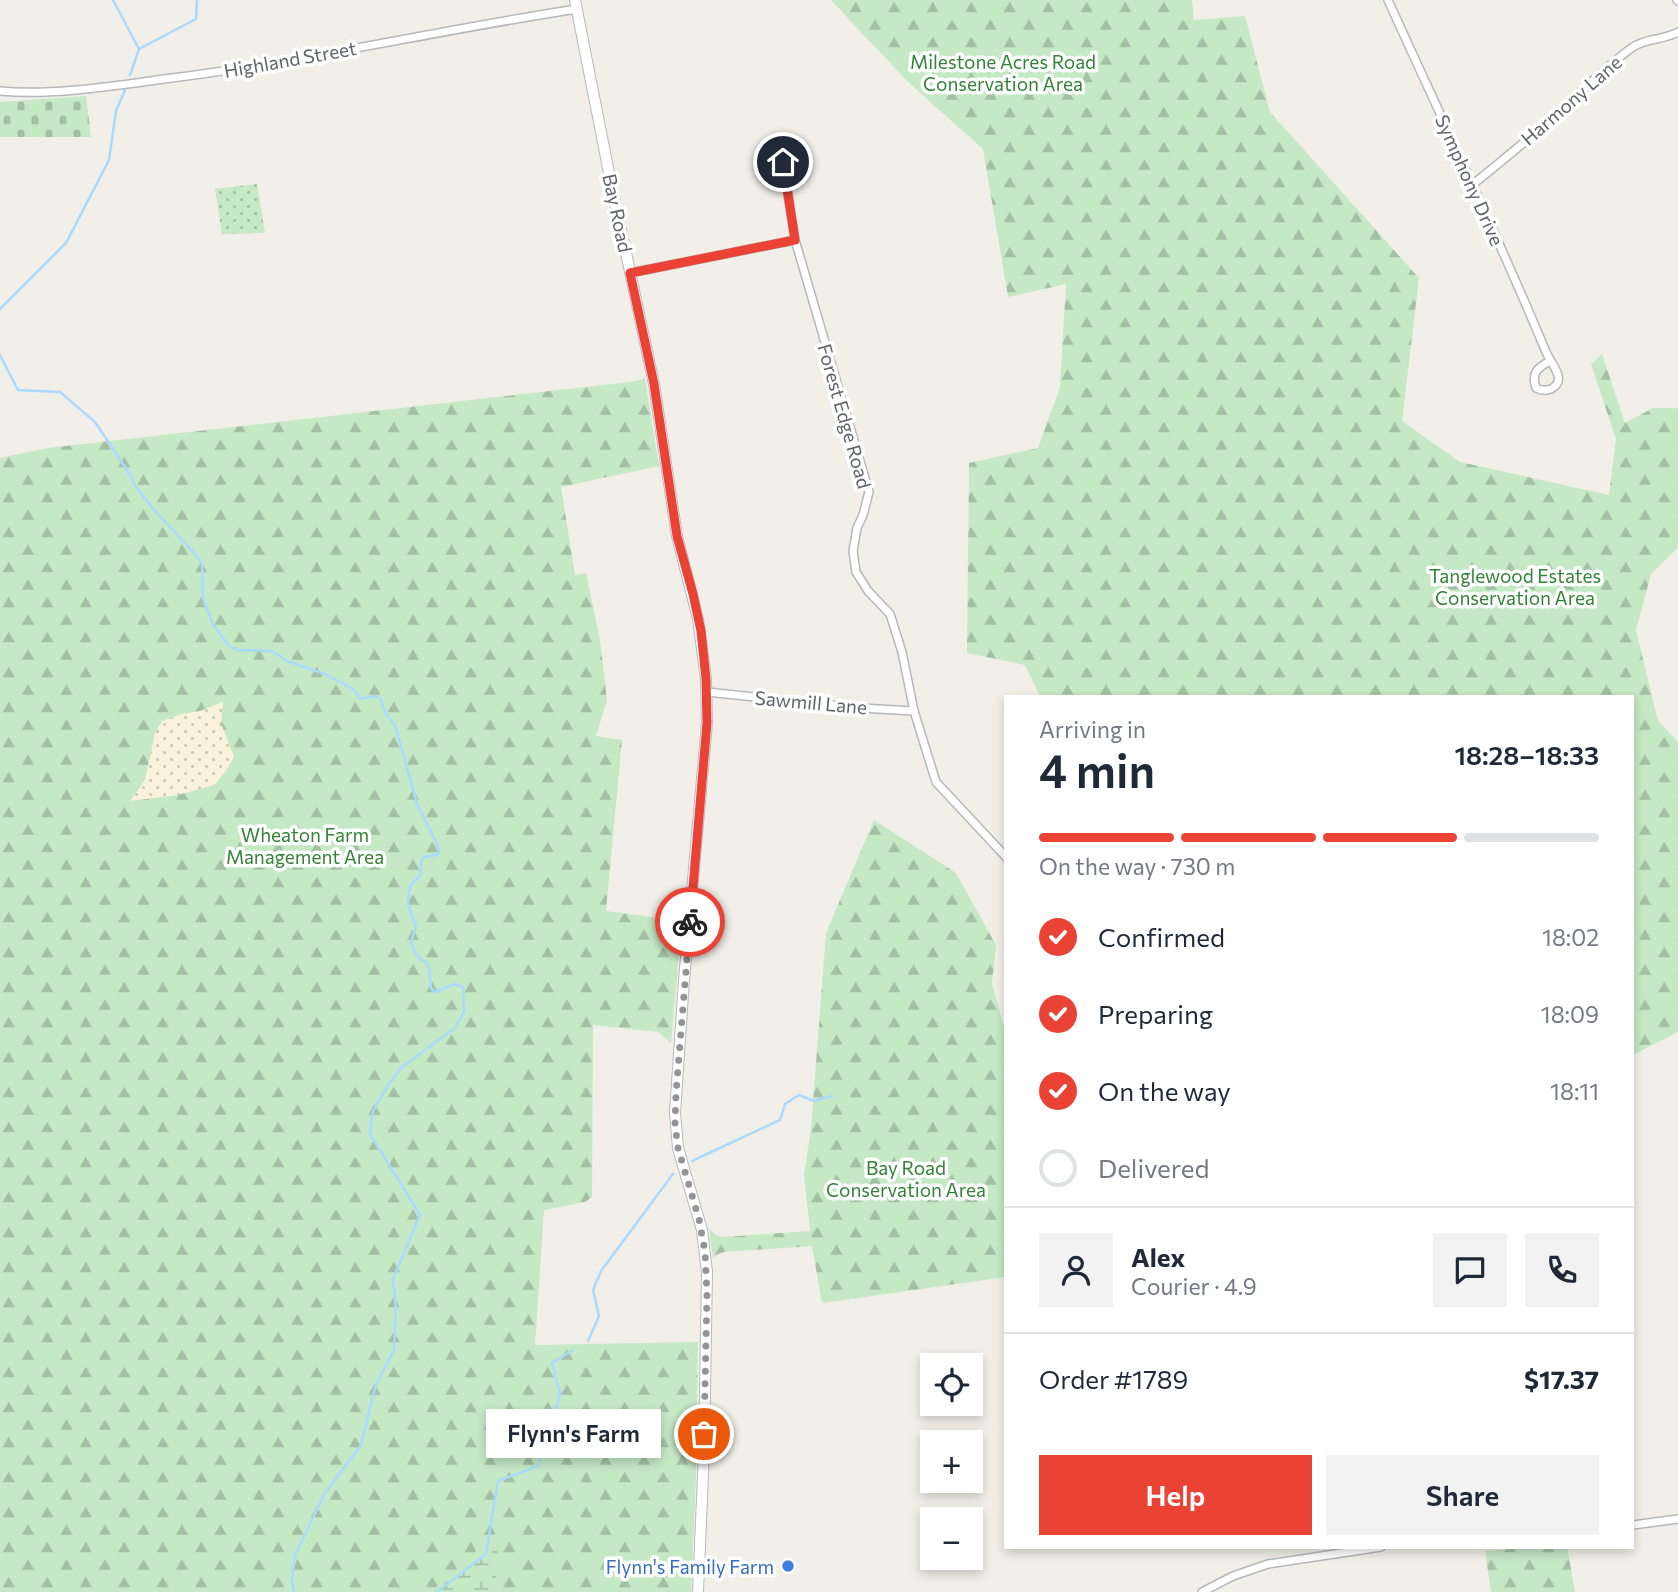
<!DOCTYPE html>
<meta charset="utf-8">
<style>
body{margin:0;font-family:Commissioner,sans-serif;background:#f2f2f3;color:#1f2937;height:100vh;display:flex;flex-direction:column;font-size:26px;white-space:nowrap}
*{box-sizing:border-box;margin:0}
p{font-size:23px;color:#747a83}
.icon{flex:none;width:38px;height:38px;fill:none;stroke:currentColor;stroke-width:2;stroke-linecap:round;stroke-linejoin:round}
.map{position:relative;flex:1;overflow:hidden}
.details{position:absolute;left:1004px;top:695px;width:630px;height:854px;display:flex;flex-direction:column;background:#fff;border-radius:0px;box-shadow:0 4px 10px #0003}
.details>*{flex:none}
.fabs{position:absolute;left:920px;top:1353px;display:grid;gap:14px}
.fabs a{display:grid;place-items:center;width:63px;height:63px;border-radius:0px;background:#fff;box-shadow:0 4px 10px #0003;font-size:35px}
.pin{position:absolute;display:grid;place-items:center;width:60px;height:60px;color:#fff;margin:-30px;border:4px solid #fff;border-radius:50%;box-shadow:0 2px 7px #0007}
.courier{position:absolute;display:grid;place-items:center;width:70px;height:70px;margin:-35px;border:5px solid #ea4335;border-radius:50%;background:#fff;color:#222;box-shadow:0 2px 9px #0007}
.bubble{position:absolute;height:49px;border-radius:0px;background:#fff;box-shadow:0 4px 10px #0003;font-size:23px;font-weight:600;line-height:49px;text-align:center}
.summary em{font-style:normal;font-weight:600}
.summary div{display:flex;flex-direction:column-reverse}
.summary{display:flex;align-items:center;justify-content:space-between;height:119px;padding:0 35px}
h1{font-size:46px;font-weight:600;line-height:52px}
.bar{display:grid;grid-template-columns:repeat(4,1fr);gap:10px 7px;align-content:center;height:84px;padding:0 35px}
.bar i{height:9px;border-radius:5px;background:#e0e1e3}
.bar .on{background:#ea4335}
.bar p{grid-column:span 4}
.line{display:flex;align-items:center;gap:18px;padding:0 35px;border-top:2px solid #e0e1e3}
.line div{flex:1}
.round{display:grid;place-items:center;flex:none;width:74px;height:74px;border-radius:0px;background:#f2f2f3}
ol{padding:0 35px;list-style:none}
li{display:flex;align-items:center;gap:21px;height:77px}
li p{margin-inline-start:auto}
li .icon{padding:7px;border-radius:50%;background:#ea4335;color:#fff;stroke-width:4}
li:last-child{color:#747a83}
li i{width:38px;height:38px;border:4px solid #e0e1e3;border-radius:50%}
.primary-button{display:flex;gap:14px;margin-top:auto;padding:14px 35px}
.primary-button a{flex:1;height:80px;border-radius:0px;background:#ea4335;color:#fff;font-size:28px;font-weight:600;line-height:80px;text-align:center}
.primary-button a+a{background:#f2f2f3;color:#1f2937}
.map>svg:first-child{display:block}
.forest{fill:url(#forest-firs)}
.wetland{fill:url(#wetland-marsh)}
.sand{fill:url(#sand-dots)}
.cemetery{fill:url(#cemetery-stones)}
.park{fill:url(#park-dots)}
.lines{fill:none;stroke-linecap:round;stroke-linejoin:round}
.stream{stroke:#aadaff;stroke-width:2.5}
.street-casing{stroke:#b5b8bc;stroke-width:10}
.secondary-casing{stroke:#b6babf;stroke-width:12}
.street{stroke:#fff;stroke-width:7}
.secondary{stroke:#fff;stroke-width:10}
.done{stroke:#929495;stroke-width:7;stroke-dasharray:0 12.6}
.route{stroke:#ea4335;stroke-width:9}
.shop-dot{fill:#3f7fe0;stroke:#fff;stroke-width:2.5}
.labels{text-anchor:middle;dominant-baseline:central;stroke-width:7;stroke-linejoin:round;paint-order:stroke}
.street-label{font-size:19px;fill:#5f6368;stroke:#fff}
.park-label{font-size:19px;fill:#348238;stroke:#fff}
.shop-label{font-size:19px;fill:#366cbe;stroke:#fff;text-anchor:end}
</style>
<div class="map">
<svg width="1678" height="1592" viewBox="0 0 1678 1592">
<defs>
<pattern id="forest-firs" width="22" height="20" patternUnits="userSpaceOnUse" patternTransform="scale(1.75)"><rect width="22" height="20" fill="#c5e8c5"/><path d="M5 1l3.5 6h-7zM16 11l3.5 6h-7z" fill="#a3c0a4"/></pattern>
<pattern id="wetland-marsh" width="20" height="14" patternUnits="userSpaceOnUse" patternTransform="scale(1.75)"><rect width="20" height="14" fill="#c5e8c5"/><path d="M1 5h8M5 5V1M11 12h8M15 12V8" fill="none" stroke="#a3c0a4"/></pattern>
<pattern id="sand-dots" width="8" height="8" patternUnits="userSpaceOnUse" patternTransform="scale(1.75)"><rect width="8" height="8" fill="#fbf3d9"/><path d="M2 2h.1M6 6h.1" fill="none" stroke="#cec8b4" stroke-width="1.8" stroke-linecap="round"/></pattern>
<pattern id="cemetery-stones" width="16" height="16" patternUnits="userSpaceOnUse" patternTransform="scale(1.75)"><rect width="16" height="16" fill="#c5e8c5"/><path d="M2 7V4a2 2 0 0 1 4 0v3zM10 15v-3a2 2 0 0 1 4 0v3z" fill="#a3c0a4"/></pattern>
<pattern id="park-dots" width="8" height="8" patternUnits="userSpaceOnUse" patternTransform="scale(1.75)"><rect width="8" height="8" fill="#c5e8c5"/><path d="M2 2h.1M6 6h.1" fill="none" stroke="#a3c0a4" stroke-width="1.8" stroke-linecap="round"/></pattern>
</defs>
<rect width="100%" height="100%" fill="#f1efe8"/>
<g class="forest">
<polygon points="831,0 1192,0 1194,20 1245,16 1270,112 1419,278 1402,421 1460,462 1609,495 1616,439 1591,364 1602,354 1625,423 1653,408 1678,408 1678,547 1651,574 1636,630 1658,721 1678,742 1678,1032 1633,1055 1633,696 1040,696 1025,665 967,653 969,463 1038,448 1060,387 1066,284 1008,297 983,149 907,81"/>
<polygon points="645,379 659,466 561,487 575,575 586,573 600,640 607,700 596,736 622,740 606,911 682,921 671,1043 658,1032 593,1025 592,1197 585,1202 544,1210 535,1345 698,1342 696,1478 691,1592 0,1592 0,458 48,448 630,382"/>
<polygon points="874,820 956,873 996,945 992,984 1003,1023 1006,1028 1006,1277 822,1303 812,1246 724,1252 718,1254 713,1258 709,1229 716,1235 722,1237 810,1231 804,1175 811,1129 826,933"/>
<polygon points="1541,1547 1567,1547 1575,1592 1491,1592 1485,1551"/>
</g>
<polygon class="wetland" points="499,1530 496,1580 498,1592 431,1592"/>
<polygon class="sand" points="223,702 221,723 234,757 225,772 214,785 178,795 130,801 145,780 155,733 162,721 182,714 200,711"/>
<polygon class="cemetery" points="86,96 91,137 0,137 0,102"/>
<polygon class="park" points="257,184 265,233 222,234 215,189"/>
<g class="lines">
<g class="stream">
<polyline points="113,0 139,49 130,75"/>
<polyline points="139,49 196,19 197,0"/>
<polyline points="0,309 66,243 109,160 116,111 125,90"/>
<polyline points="0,355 18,390 60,392 95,422 127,470 136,487 155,511 196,555 202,564 203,599 213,624 228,645 237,650 272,651 287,661 325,674 353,689 361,699 375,696 381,699 385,713 395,725 417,804 438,846 439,851 437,855 424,857 421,862 420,876 410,886 408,904 416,926 411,942 414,951 421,960 427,963 429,968 431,989 435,992 455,984 463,987 464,1012 455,1028 402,1067 388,1085 373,1111 370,1134 420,1215 393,1279 396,1308 394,1350 376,1384 361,1445 325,1493 295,1555 292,1580 294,1592"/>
<polyline points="692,1161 780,1120 785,1104 799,1095 814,1101 832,1096"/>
<polyline points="588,1341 599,1316 593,1290 601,1271 673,1174"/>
<polyline points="437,1592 486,1554 498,1481 538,1466 560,1394 552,1363 573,1350"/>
</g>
<g class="street-casing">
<g id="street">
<path d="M1388 0C1441 117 1497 234 1546 352 1551 364 1568 380 1551 389 1545 391 1541 391 1536 388 1531 373 1537 368 1550 361"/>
<polyline points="1677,0 1678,1"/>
<path d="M0 91C51 96 113 86 164 79 302 62 439 30 577 9"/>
<polyline points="792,143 783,162 795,240 869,492 863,515 857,528 853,551 856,572 868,591 890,614 902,652 914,711 936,782 1006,857"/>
<path d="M1472 185C1502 161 1531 137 1559 112 1583 90 1606 66 1633 47 1646 38 1664 40 1678 32"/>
<polyline points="630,273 795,240"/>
<polyline points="707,692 861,708 914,711"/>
<polyline points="1633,1525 1678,1519"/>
<polyline points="1202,1592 1233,1576 1268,1564 1381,1547"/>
</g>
</g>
<g class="secondary-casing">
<polyline id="secondary" points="575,0 610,178 654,384 677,536 698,619 706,679 707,723 684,980 675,1113 678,1148 702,1230 707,1272 704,1452 698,1592"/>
</g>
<use href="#street" class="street"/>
<use href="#secondary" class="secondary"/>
</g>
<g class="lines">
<polyline class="done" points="690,922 676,1093 675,1124 678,1148 699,1219 705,1252 707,1294 704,1434"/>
<polyline class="route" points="690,922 707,723 706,679 701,631 693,594 677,536 654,384 630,273 795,240 783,162"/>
</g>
<circle class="shop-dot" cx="788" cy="1566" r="7"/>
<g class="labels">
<g class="street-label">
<text transform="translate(290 59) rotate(-10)">Highland Street</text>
<text transform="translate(1571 100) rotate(-41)">Harmony Lane</text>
<text transform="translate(1470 180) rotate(66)">Symphony Drive</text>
<text transform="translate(618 213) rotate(78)">Bay Road</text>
<text transform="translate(845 416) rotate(74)">Forest Edge Road</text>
<text transform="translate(811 702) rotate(5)">Sawmill Lane</text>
</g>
<g class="park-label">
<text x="1003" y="61">Milestone Acres Road<tspan x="1003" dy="22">Conservation Area</tspan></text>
<text x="1515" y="575">Tanglewood Estates<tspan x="1515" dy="22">Conservation Area</tspan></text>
<text x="305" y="834">Wheaton Farm<tspan x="305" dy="22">Management Area</tspan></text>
<text x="906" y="1167">Bay Road<tspan x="906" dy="22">Conservation Area</tspan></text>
</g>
<g class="shop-label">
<text x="774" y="1566">Flynn's Family Farm</text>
</g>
</g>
</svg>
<div class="fabs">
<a><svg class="icon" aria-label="locate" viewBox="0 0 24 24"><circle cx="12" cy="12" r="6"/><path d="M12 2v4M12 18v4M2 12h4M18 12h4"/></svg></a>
<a>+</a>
<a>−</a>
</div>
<div class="pin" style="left:704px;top:1434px;background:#ea580c"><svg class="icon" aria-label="bag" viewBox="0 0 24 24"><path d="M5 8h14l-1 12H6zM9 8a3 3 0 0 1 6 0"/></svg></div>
<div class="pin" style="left:783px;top:162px;background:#1f2937"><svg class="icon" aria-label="home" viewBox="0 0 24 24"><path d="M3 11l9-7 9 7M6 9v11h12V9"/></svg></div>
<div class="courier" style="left:690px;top:922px"><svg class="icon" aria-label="bike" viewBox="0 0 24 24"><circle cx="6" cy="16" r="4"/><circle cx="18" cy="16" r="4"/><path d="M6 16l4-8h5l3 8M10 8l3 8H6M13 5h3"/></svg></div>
<div class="bubble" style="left:486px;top:1409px;width:175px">Flynn's Farm</div>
<section class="details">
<div class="summary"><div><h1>4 min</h1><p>Arriving in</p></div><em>18:28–18:33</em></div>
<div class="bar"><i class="on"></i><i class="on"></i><i class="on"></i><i></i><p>On the way · 730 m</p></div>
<ol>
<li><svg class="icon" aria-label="check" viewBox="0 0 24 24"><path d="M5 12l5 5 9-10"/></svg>Confirmed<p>18:02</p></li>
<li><svg class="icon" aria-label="check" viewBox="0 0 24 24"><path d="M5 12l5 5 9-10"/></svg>Preparing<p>18:09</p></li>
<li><svg class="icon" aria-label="check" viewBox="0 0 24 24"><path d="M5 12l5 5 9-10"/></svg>On the way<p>18:11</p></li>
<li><i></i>Delivered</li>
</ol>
<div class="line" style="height:126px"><a class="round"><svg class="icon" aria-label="person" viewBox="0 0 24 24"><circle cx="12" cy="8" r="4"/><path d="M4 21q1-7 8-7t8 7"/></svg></a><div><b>Alex</b><p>Courier · 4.9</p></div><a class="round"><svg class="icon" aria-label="chat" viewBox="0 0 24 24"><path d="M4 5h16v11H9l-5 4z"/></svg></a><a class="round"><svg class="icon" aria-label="phone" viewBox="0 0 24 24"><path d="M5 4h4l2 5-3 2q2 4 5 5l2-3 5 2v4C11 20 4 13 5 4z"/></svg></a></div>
<div class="line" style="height:91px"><div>Order #1789</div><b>$17.37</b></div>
<div class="primary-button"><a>Help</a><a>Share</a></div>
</section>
</div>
